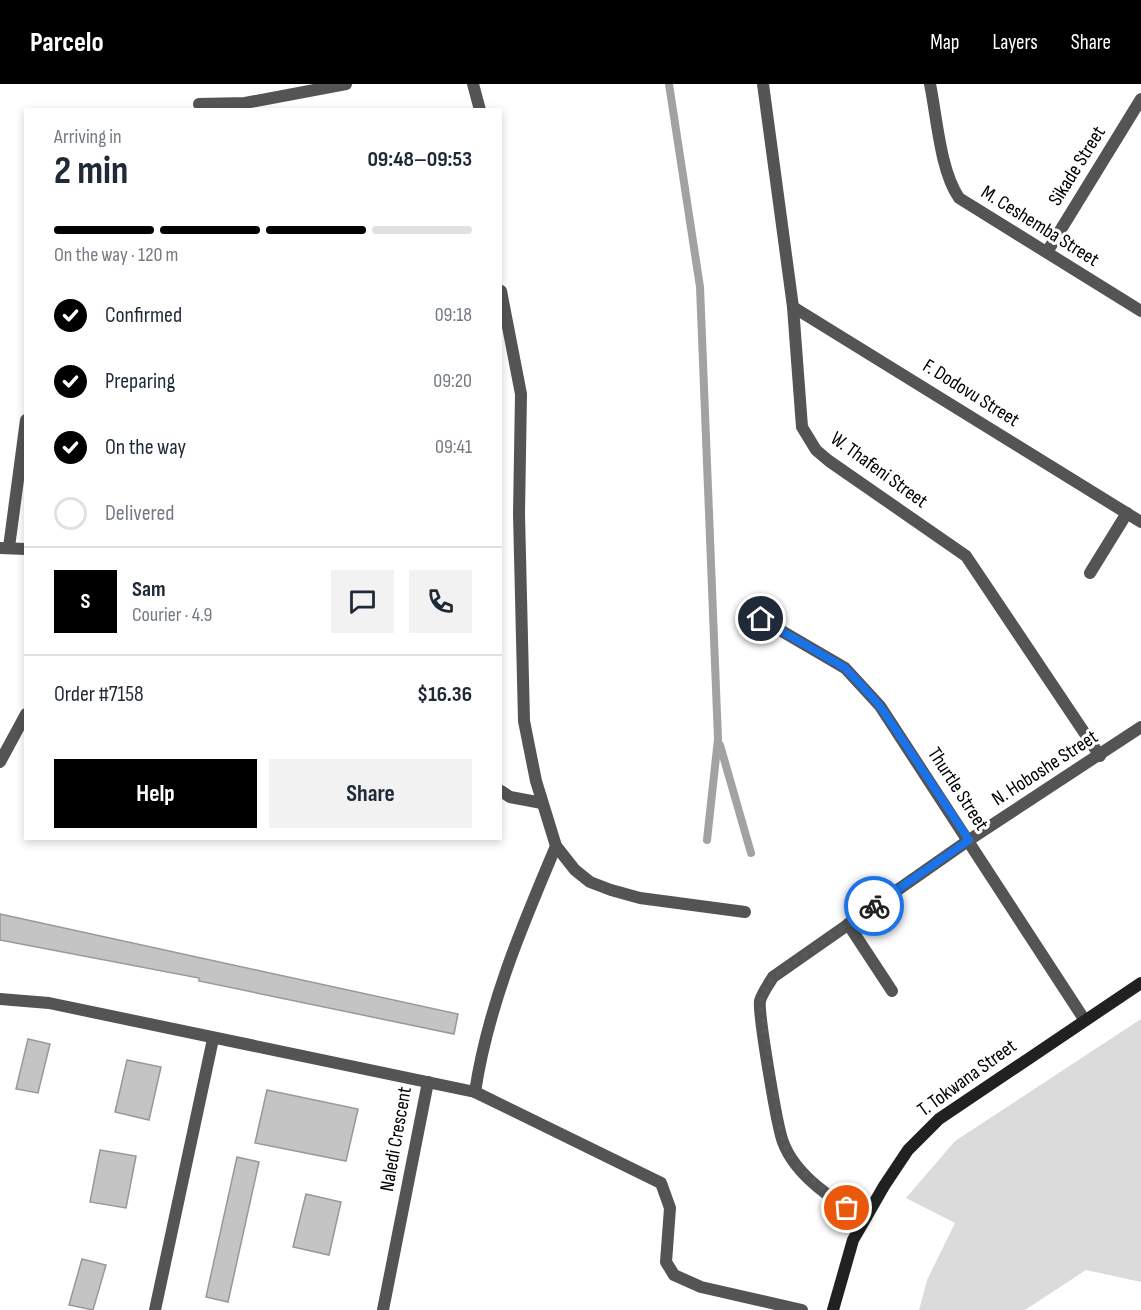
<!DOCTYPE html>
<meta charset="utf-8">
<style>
body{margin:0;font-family:"Sofia Sans Condensed",sans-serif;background:#f2f2f3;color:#1f2937;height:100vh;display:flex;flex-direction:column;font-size:22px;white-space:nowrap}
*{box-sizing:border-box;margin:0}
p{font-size:20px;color:#747a83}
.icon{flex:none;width:33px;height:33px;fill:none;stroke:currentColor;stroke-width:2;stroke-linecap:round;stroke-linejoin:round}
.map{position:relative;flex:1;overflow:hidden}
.details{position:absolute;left:24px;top:24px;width:478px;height:732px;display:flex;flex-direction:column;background:#fff;border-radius:0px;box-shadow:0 3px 9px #0003}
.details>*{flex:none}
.pin{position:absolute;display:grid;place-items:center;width:51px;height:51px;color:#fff;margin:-26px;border:3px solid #fff;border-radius:50%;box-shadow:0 2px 6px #0007}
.courier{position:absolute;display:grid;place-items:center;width:60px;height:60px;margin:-30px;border:4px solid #1a73e8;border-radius:50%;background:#fff;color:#222;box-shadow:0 2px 8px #0007}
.summary em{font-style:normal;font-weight:700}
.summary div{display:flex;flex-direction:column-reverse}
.summary{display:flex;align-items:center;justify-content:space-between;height:102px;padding:0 30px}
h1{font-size:39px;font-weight:700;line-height:45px}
.bar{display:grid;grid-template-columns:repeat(4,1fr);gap:9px 6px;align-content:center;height:72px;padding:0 30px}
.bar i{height:8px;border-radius:4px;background:#e0e1e3}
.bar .current{background:#000}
.bar p{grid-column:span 4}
.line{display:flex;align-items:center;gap:15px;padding:0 30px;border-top:2px solid #e0e1e3}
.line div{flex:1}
.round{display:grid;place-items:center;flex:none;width:63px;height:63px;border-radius:0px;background:#f2f2f3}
ol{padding:0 30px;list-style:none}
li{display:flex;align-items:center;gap:18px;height:66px}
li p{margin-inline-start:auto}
li .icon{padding:6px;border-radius:50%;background:#000;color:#fff;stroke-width:4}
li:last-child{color:#747a83}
li i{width:33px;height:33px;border:3px solid #e0e1e3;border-radius:50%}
.primary-button{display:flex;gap:12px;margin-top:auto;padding:12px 30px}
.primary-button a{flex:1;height:69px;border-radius:0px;background:#000;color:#fff;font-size:24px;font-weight:700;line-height:69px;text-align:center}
.primary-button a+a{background:#f2f2f3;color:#1f2937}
header{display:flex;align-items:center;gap:36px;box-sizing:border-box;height:84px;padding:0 30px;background:#000;color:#fff}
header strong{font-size:28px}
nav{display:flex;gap:33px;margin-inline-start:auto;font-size:21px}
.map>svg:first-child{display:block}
.green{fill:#dbdbdb}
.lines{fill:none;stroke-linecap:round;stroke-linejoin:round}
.stream{stroke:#a2a2a2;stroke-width:8}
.building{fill:#c4c4c4;stroke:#989898;stroke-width:1.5}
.street{stroke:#545454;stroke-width:12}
.secondary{stroke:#212121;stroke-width:12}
.done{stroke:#595959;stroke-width:6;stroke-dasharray:0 10.8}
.route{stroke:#1a73e8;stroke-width:8}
.labels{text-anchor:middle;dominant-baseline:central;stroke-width:6;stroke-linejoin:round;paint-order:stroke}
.street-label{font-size:20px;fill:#000;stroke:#fff}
</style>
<header>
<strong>Parcelo</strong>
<nav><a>Map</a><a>Layers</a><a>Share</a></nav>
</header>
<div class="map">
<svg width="1141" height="1226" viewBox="0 0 1141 1226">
<rect width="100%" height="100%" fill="#fff"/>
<polygon class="green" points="1141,935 1141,1198 1086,1186 1025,1226 919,1226 927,1196 955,1139 906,1114 955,1057"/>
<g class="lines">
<g class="stream">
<polyline points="669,0 700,203 718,655 707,756"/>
<polyline points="720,661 751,769"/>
</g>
</g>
<g class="building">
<polygon points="0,830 458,930 454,950 199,897 199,894 0,856"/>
<polygon points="28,955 50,960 38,1009 16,1005"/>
<polygon points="127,976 161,983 149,1036 115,1028"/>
<polygon points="267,1006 358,1025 346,1077 255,1059"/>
<polygon points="100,1066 136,1072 126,1124 90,1118"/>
<polygon points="237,1073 259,1078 228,1218 206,1213"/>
<polygon points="306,1110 341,1118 329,1171 293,1163"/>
<polygon points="82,1175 106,1181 93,1226 69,1221"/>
</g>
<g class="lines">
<g class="street">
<polyline points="473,0 480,26"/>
<polyline points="763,0 793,223 802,343 816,366 829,377 966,472 1100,672"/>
<path d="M930 0C937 34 940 86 959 114L1141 227"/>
<polyline points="199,20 245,19 346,0"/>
<polyline points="1047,168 1141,15"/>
<polyline points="501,207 521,310 519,430 524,637 536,697 556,762 575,786 590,798 611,806 640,814 745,828"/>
<polyline points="793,223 1141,438"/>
<polyline points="9,463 26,336"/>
<polyline points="0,464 26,465"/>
<polyline points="1090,489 1127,429"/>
<polyline points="761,535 845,584 880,622 1084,935"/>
<polyline points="0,678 26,630"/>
<polyline points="501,707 510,713 542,719"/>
<polyline points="848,840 892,907"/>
<path d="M0 915 49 919 475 1008C488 922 522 842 556 762"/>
<polyline points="475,1008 661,1099 670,1124 666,1178 674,1191 701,1203 802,1226"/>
<path d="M866 1133C835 1119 795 1091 783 1058 777 1043 758 929 760 917 762 909 769 900 773 893L969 756 1141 643"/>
<polyline points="155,1226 213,955"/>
<polyline points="383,1226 428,998"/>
</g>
<polyline class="secondary" points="833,1226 853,1156 884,1102 908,1066 939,1035 1141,899"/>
</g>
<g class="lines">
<polyline class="done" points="847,1124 799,1084 783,1058 760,917 773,893 874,822"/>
<polyline class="route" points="761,535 845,584 861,601 880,622 969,756 874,822"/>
</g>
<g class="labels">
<g class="street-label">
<text transform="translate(1077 82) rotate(-58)">Sikade Street</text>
<text transform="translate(1040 142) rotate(32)">M. Ceshemba Street</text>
<text transform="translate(971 309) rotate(32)">F. Dodovu Street</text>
<text transform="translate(879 386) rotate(36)">W. Thafeni Street</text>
<text transform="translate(1045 684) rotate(-33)">N. Hoboshe Street</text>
<text transform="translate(958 705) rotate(57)">Thurtle Street</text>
<text transform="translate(967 994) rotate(-36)">T. Tokwana Street</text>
<text transform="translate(396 1055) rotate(-80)">Naledi Crescent</text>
</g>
</g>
</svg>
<div class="pin" style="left:847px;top:1124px;background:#ea580c"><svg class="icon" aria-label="bag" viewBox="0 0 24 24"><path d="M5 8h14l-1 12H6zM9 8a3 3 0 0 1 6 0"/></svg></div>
<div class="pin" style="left:761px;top:535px;background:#1f2937"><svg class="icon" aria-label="home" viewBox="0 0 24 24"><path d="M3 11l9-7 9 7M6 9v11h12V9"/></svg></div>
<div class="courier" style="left:874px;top:822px"><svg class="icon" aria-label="bike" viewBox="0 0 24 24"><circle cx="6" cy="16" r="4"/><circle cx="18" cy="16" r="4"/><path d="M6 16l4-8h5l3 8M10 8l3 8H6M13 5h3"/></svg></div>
<section class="details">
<div class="summary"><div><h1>2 min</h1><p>Arriving in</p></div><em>09:48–09:53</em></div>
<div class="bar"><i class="current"></i><i class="current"></i><i class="current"></i><i></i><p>On the way · 120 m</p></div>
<ol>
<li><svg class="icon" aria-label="check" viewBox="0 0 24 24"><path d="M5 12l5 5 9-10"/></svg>Confirmed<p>09:18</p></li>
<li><svg class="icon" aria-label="check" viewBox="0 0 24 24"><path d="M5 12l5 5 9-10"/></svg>Preparing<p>09:20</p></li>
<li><svg class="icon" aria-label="check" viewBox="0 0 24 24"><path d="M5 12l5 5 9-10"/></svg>On the way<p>09:41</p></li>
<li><i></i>Delivered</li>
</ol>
<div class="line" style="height:108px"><b class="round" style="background:#000;color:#fff">S</b><div><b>Sam</b><p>Courier · 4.9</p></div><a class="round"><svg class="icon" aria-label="chat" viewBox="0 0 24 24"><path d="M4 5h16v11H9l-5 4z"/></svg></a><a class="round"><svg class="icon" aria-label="phone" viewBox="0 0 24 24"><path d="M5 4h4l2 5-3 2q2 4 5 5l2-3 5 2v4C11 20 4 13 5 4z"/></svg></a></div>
<div class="line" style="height:78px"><div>Order #7158</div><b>$16.36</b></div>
<div class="primary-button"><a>Help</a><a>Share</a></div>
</section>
</div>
